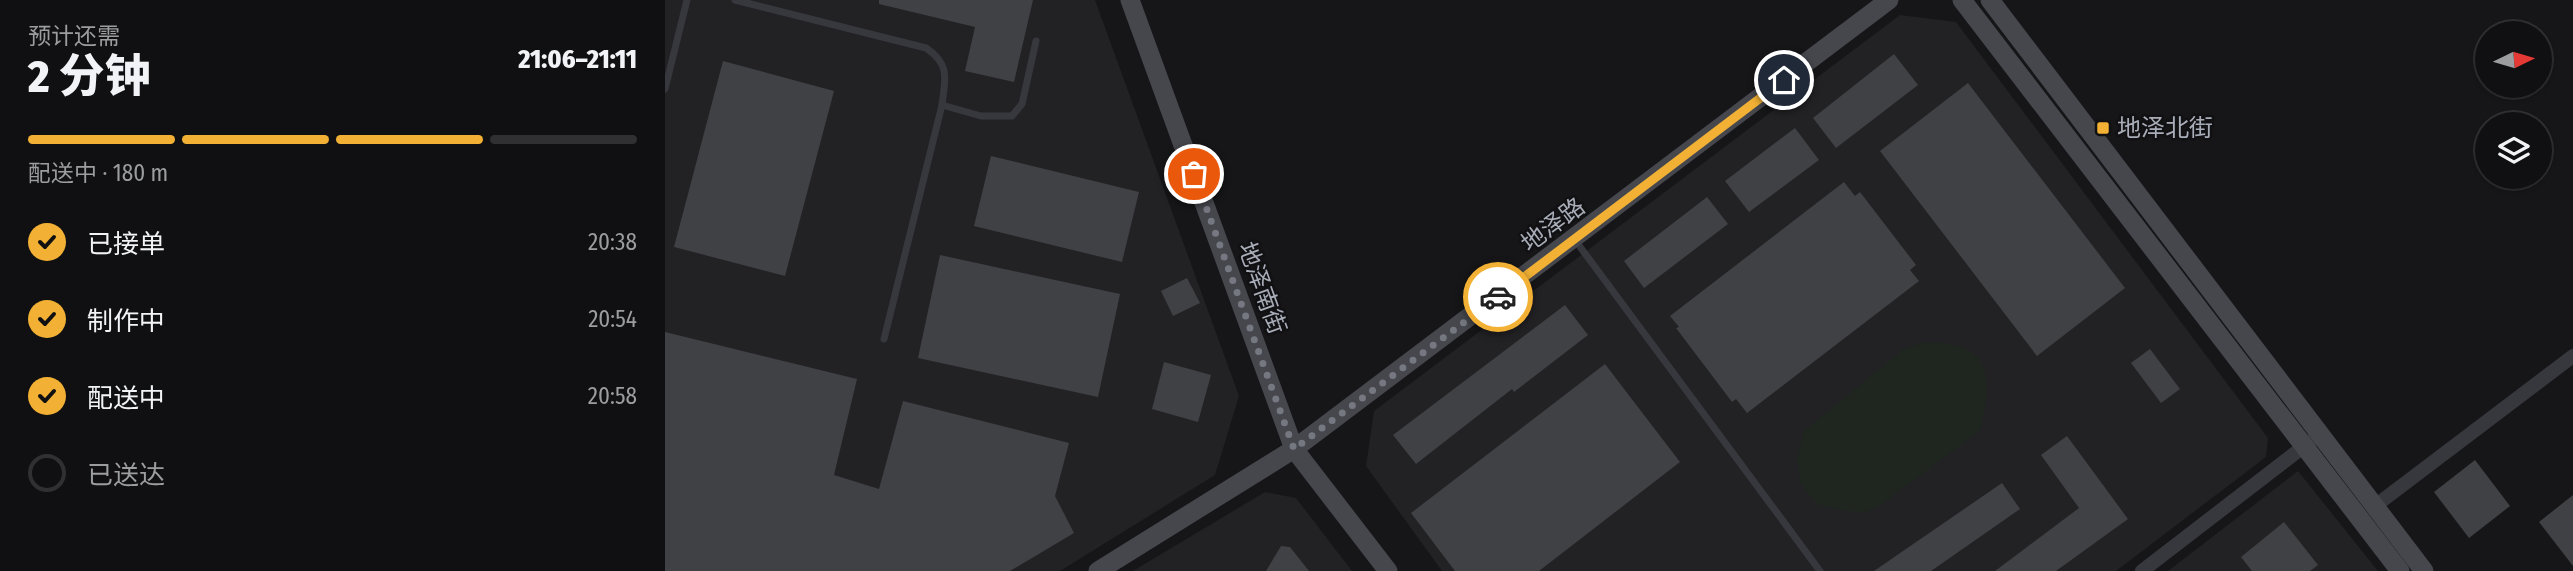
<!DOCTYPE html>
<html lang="zh">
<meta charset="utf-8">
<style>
body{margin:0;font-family:"Fira Sans Condensed","Noto Sans SC",sans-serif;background:#1e1e20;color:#f1f3f6;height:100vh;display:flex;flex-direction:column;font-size:26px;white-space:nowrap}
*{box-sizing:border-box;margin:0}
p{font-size:23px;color:#9c9d9f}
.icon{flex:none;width:38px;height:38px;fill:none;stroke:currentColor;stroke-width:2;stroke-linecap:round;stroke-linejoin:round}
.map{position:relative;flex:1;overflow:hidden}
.panel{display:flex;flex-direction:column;background:#101012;width:665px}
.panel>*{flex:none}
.needle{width:46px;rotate:85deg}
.fabs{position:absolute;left:1810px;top:21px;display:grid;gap:14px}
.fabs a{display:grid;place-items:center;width:77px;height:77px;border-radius:50%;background:#101012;box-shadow:0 2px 5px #0004,0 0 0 2px #303032;font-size:35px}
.pin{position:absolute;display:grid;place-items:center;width:60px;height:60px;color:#fff;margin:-30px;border:4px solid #fff;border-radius:50%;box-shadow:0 2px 7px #0007}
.courier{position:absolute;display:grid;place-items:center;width:70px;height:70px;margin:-35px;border:5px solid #f2b134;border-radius:50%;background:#fff;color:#222;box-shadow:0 2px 9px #0007}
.summary em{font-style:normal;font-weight:800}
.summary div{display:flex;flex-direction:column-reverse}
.summary{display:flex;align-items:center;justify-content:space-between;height:119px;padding:0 28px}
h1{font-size:46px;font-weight:800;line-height:52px}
.bar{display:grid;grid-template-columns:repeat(4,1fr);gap:10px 7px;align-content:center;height:84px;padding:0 28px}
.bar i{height:9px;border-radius:5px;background:#303032}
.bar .active{background:#f2b134}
.bar p{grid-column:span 4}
ol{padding:0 28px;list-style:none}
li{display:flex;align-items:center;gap:21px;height:77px}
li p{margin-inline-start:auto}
li .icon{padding:7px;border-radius:50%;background:#f2b134;color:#111;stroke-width:4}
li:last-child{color:#9c9d9f}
li i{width:38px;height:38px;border:4px solid #303032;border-radius:50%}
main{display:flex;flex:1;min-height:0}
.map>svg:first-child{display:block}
.built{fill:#222225}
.green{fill:#1e261f}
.building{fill:#404145}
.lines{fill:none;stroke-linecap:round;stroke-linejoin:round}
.lane{stroke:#37383d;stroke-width:7}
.street{stroke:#37383d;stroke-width:14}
.secondary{stroke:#45474d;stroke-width:19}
.done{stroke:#757880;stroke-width:7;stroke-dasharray:0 12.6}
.route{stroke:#f2b134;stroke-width:9}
.poi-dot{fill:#f2b134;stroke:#111113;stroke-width:2.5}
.labels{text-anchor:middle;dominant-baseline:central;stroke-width:5;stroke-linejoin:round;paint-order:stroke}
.poi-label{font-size:24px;fill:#a8adb8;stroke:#111113;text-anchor:start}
.street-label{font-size:24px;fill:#a8adb8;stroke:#111113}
</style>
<main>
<section class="panel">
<div class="summary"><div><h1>2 分钟</h1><p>预计还需</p></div><em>21:06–21:11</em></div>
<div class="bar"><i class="active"></i><i class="active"></i><i class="active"></i><i></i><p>配送中 · 180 m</p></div>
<ol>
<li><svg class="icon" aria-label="check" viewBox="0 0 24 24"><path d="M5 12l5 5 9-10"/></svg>已接单<p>20:38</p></li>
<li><svg class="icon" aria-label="check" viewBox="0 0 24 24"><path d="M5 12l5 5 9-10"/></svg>制作中<p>20:54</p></li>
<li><svg class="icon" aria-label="check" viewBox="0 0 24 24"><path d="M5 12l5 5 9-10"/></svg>配送中<p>20:58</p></li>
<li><i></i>已送达</li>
</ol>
</section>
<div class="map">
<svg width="1908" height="571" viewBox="0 0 1908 571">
<rect width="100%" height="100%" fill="#161618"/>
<g class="built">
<polygon points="0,0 430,0 574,396 550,475 395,571 0,571"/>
<polygon points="1235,15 1291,22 1603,438 1601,457 1451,571 777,571 701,466 709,411"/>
<polygon points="1633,471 1713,571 1503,571"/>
<polygon points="600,492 631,498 687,571 468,571"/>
</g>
<path class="green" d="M1259 342C1327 342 1327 373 1316 430L1215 505 1202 512 1179 511 1152 504 1136 484 1132 461 1139 431 1239 349Z"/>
<g class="building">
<polygon points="214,0 368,0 349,82 300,71 310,27 214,4"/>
<polygon points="1229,54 1253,85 1171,148 1148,118"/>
<polygon points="58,61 169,91 120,276 9,247"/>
<polygon points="1303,83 1460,288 1372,356 1215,151"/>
<polygon points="1130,128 1154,160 1084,212 1060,181"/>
<polygon points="326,156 474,192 457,262 309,226"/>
<polygon points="1179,182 1190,196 1195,192 1251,265 1245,270 1254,281 1082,413 1071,399 1067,402 1011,328 1014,327 1005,316"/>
<polygon points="1042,197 1063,224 979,288 959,261"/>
<polygon points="275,255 455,294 433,397 253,358"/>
<polygon points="522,278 535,303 508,316 496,291"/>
<polygon points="900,305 923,335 849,392 847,389 751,464 728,435"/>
<polygon points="0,332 192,379 169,475 214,489 238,401 404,443 390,496 409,533 345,571 0,571"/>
<polygon points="1485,349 1515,389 1496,403 1466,363"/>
<polygon points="499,362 546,375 533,422 487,409"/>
<polygon points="940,364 1015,462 874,571 790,571 746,513"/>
<polygon points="1402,436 1463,519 1391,571 1330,571 1414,508 1376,455"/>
<polygon points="1810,460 1845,506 1804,538 1769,492"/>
<polygon points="1337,483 1355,509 1266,571 1209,571"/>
<polygon points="1908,495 1908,566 1874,522"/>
<polygon points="1619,522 1653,565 1645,571 1587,571 1576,557"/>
<polygon points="616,546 625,547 644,571 601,571"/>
</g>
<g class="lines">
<g class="lane">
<path d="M70 0 261 48C286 65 280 79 277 105L219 339"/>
<polyline points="0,89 22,0"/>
<polyline points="277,105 316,116 347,116 357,104 371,41"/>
<polyline points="910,240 1155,571"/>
</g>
<g class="street">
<polyline points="1710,506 1908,356"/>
<polyline points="1477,571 1655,434"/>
</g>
<g class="secondary">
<polyline points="465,0 629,449 723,571"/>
<polyline points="1297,0 1735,571"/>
<polyline points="1325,0 1759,571"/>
<polyline points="433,571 629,449 1224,0"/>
</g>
</g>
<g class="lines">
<polyline class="done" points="529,174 629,449 833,297"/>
<polyline class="route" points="833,297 1119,80"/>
</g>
<rect class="poi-dot" x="1431" y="121" width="14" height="14" rx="3.5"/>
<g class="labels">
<g class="poi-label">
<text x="1452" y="128">地泽北街</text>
</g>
<g class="street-label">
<text transform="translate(888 225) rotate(-37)">地泽路</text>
<text transform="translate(597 288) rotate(70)">地泽南街</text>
</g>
</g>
</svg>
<div class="fabs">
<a><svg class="needle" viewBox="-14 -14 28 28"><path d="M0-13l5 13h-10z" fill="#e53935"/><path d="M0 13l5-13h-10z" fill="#9c9d9f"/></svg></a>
<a><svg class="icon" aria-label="layers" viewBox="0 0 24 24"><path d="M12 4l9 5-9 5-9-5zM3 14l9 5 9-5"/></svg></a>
</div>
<div class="pin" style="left:529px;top:174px;background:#ea580c"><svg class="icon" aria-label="bag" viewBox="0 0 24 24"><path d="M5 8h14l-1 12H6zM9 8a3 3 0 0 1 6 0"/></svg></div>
<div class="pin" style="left:1119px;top:80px;background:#1f2937"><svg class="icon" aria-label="home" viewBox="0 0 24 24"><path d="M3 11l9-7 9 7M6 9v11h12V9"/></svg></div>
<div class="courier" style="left:833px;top:297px"><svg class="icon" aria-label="car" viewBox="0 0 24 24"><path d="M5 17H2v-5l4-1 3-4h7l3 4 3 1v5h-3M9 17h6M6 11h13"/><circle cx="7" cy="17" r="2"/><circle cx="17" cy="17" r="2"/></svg></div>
</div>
</main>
